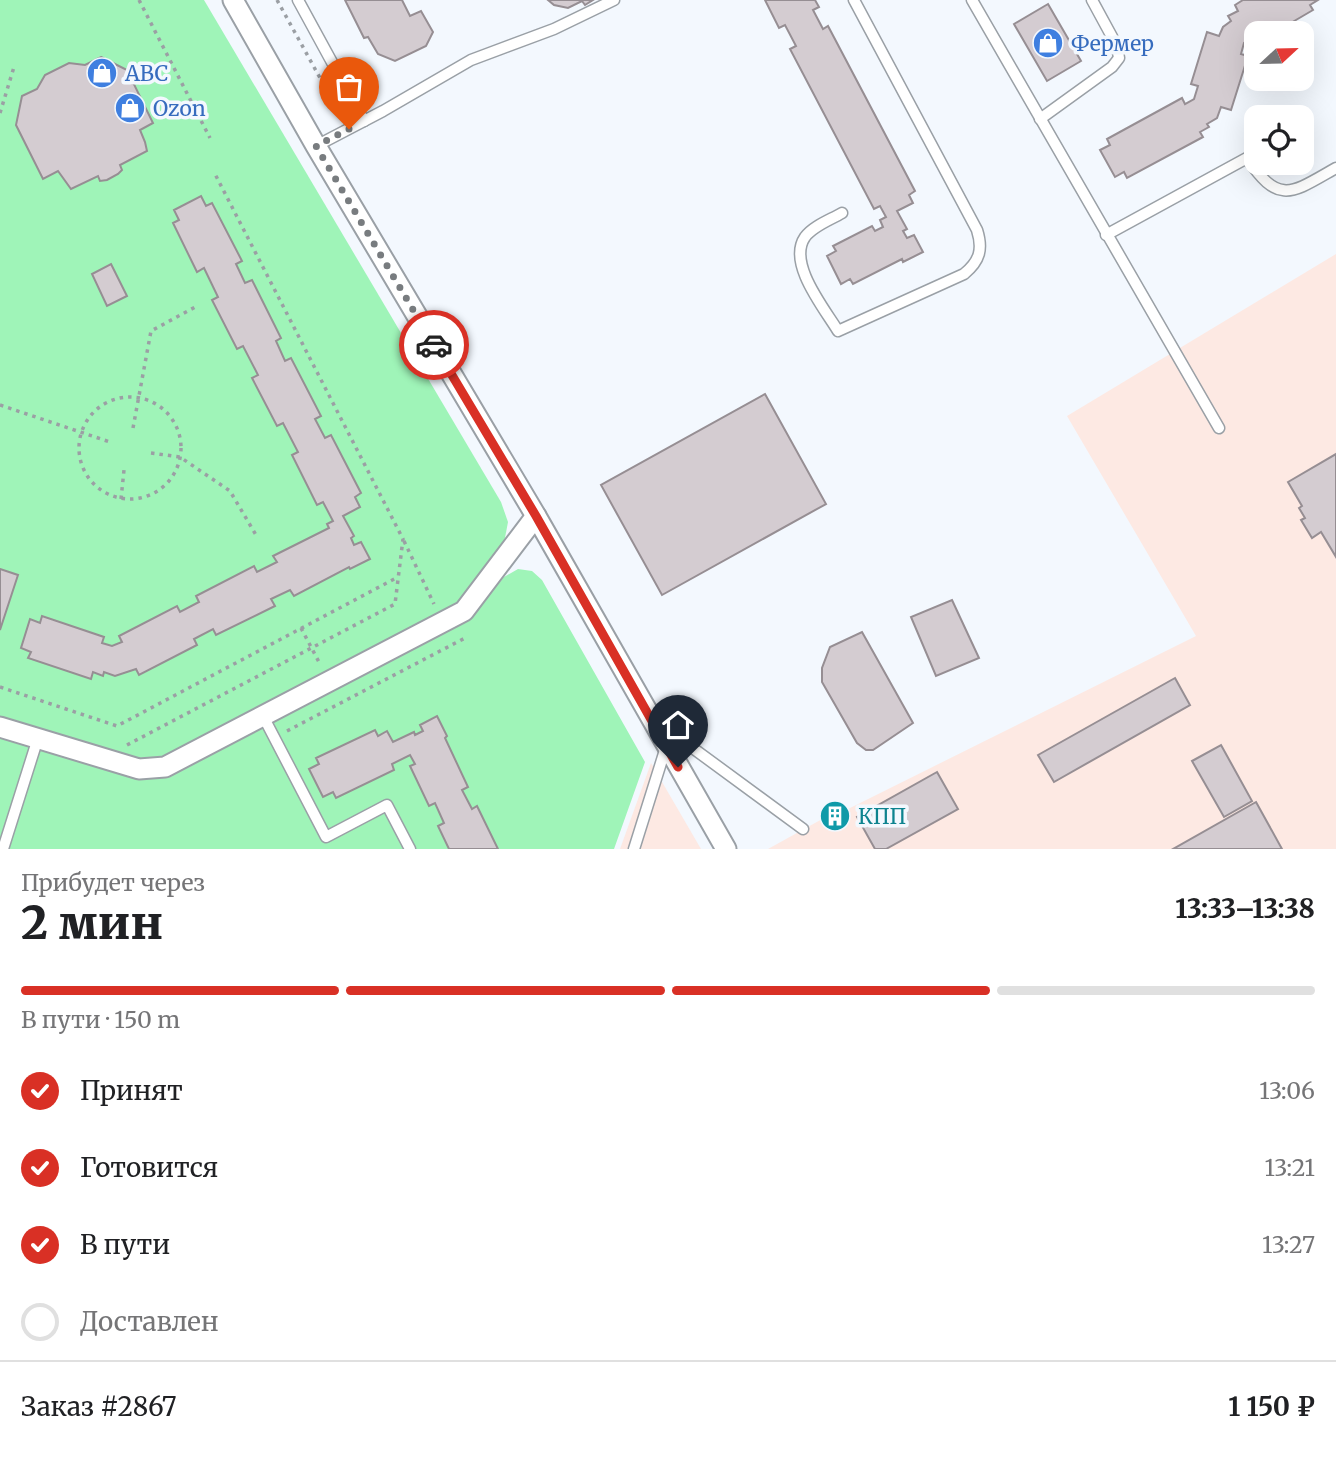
<!DOCTYPE html>
<html lang="ru">
<meta charset="utf-8">
<style>
body{margin:0;font-family:Merriweather,serif;background:#f2f2f2;color:#202124;height:100vh;display:flex;flex-direction:column;font-size:26px;white-space:nowrap}
*{box-sizing:border-box;margin:0}
p{font-size:23px;color:#757577}
.icon{flex:none;width:38px;height:38px;fill:none;stroke:currentColor;stroke-width:2;stroke-linecap:round;stroke-linejoin:round}
.map{position:relative;height:849px;overflow:hidden}
.sheet{display:flex;flex-direction:column;background:#fff;flex:1}
.sheet>*{flex:none}
.needle{width:46px;rotate:68deg}
.controls{position:absolute;left:1244px;top:21px;display:grid;gap:14px}
.controls a{display:grid;place-items:center;width:70px;height:70px;border-radius:14px;background:#fff;box-shadow:0 7px 28px #0002;font-size:35px}
.pin{position:absolute;display:grid;place-items:center;width:60px;height:60px;color:#fff;margin:-72px -30px;border-radius:50% 50% 50% 0;rotate:-45deg;box-shadow:0 0 7px #0007}
.pin .icon{rotate:45deg}
.courier{position:absolute;display:grid;place-items:center;width:70px;height:70px;margin:-35px;border:5px solid #d93025;border-radius:50%;background:#fff;color:#222;box-shadow:0 2px 9px #0007}
.summary em{font-style:normal;font-weight:800}
.summary div{display:flex;flex-direction:column-reverse}
.summary{display:flex;align-items:center;justify-content:space-between;height:119px;padding:0 21px}
h1{font-size:46px;font-weight:800;line-height:52px}
.bar{display:grid;grid-template-columns:repeat(4,1fr);gap:10px 7px;align-content:center;height:84px;padding:0 21px}
.bar i{height:9px;border-radius:5px;background:#e0e0e0}
.bar .selected{background:#d93025}
.bar p{grid-column:span 4}
.line{display:flex;align-items:center;gap:18px;padding:0 21px;border-top:2px solid #e0e0e0}
.line div{flex:1}
ol{padding:0 21px;list-style:none}
li{display:flex;align-items:center;gap:21px;height:77px}
li p{margin-inline-start:auto}
li .icon{padding:7px;border-radius:50%;background:#d93025;color:#fff;stroke-width:4}
li:last-child{color:#757577}
li i{width:38px;height:38px;border:4px solid #e0e0e0;border-radius:50%}
.map>svg:first-child{display:block}
.industrial{fill:#fde9e3}
.green{fill:#9ff4b8}
.building{fill:#d4ccd1;stroke:#968e93;stroke-width:2}
.lines{fill:none;stroke-linecap:round;stroke-linejoin:round}
.service-casing{stroke:#9aa0a6;stroke-width:13}
.minor-casing{stroke:#9aa0a6;stroke-width:23}
.path{stroke:#9b9fa4;stroke-width:3.5;stroke-dasharray:3.5 5;stroke-linecap:butt}
.service{stroke:#fff;stroke-width:10}
.minor{stroke:#fff;stroke-width:19}
.done{stroke:#787c7f;stroke-width:7;stroke-dasharray:0 12.6}
.route{stroke:#d93025;stroke-width:9}
.labels{text-anchor:middle;dominant-baseline:central;stroke-width:7;stroke-linejoin:round;paint-order:stroke}
.shop-label{font-size:21px;fill:#366cbe;stroke:#f3f8fe;text-anchor:start}
.culture-label{font-size:21px;fill:#0d838f;stroke:#f3f8fe;text-anchor:start}
</style>
<div class="map">
<svg width="1336" height="849" viewBox="0 0 1336 849">
<rect width="100%" height="100%" fill="#f3f8fe"/>
<g class="industrial">
<polygon points="1336,254 1336,849 768,849 824,818 829,827 848,817 844,811 1196,636 1067,416"/>
<polygon points="651,763 701,849 620,849"/>
</g>
<g class="green">
<polygon points="0,0 204,0 501,502 508,522 504,543 457,603 162,758 140,760 0,717"/>
<polygon points="518,569 532,571 542,580 645,762 614,849 0,849 0,736 138,778 153,779 168,775 470,618 504,577"/>
</g>
<g class="building">
<polygon points="345,0 402,0 410,16 421,11 433,32 426,46 395,61 378,54 368,37 364,38"/>
<polygon points="548,0 593,0 585,5 582,1 568,8 554,5"/>
<polygon points="765,0 815,0 819,7 813,10 823,29 828,26 915,191 909,195 913,203 897,211 907,229 903,231 907,238 914,235 923,252 903,262 902,259 853,284 850,279 841,284 827,256 836,251 833,246 872,226 875,231 883,227 880,220 886,217 880,206 874,209 790,49 796,46 785,25 779,28"/>
<polygon points="1243,0 1318,0 1310,5 1313,10 1284,27 1274,33 1256,33 1256,43 1254,37 1244,43 1241,54 1248,56 1231,110 1221,107 1217,118 1207,124 1209,127 1200,132 1203,137 1127,178 1124,172 1115,177 1100,150 1110,145 1107,139 1182,98 1185,104 1194,99 1198,86 1191,84 1207,32 1219,36 1223,27 1231,21 1228,16 1238,11 1235,5"/>
<polygon points="1048,4 1081,61 1047,81 1014,24"/>
<polygon points="101,57 127,70 153,123 140,130 145,142 147,151 120,165 122,170 118,174 107,180 100,181 98,176 71,189 58,171 43,179 16,125 22,96 37,89 45,75 69,63 85,65"/>
<polygon points="201,196 206,206 212,203 242,261 236,264 245,283 252,280 281,338 276,341 285,361 291,358 321,416 315,419 325,438 331,435 361,493 355,497 360,507 343,516 354,536 351,538 354,545 361,542 370,559 350,569 349,567 294,596 290,590 271,599 275,606 216,635 213,629 194,639 197,645 139,675 136,669 115,676 104,672 103,676 93,672 91,679 28,658 31,652 21,648 30,619 40,623 42,616 104,637 102,643 112,646 122,642 119,636 177,606 180,612 199,602 196,596 254,566 257,572 277,562 273,556 329,528 327,524 333,521 323,502 317,505 292,455 298,452 283,423 277,426 252,378 258,375 243,346 237,349 212,300 218,297 204,268 197,272 173,223 179,220 174,210"/>
<polygon points="111,264 127,296 107,306 92,274"/>
<polygon points="765,394 826,504 662,595 601,485"/>
<polygon points="1336,454 1336,557 1321,532 1312,538 1301,520 1305,518 1299,508 1302,506 1288,482"/>
<polygon points="0,569 18,575 0,630"/>
<polygon points="952,600 979,658 936,676 911,617"/>
<polygon points="862,632 913,723 873,750 866,750 857,743 822,682 822,668 830,647"/>
<polygon points="1175,678 1190,705 1054,782 1038,755"/>
<polygon points="437,716 447,736 445,738 468,787 462,790 472,809 477,806 498,849 449,849 438,826 444,823 435,803 429,806 410,766 415,764 410,755 392,764 394,770 336,798 333,792 323,797 309,769 319,764 316,758 375,730 378,736 387,731 393,742 414,732 415,735 423,731 420,725"/>
<polygon points="1221,745 1252,801 1224,817 1192,761"/>
<polygon points="937,772 958,809 886,849 875,849 857,817"/>
<polygon points="1256,802 1282,849 1173,849"/>
<polygon points="841,804 848,817 829,827 822,815"/>
</g>
<g class="lines">
<g class="service-casing">
<g id="service">
<polyline points="298,0 364,121"/>
<polyline points="972,0 1219,428"/>
<polyline points="1040,119 1112,67 1119,58 1117,46 1092,0"/>
<polyline points="316,146 383,111 471,60 554,29 614,0"/>
<path d="M842 213C830 220 813 226 805 237 787 263 824 308 838 331L964 274C980 261 983 249 977 230L854 0"/>
<path d="M1106 235 1247 158C1279 206 1292 193 1336 168"/>
<polyline points="263,716 326,837 387,805 410,849"/>
<polyline points="660,724 803,829"/>
<polyline points="3,849 38,738"/>
<polyline points="634,849 666,747"/>
</g>
</g>
<g class="minor-casing">
<g id="minor">
<polyline points="233,0 316,146 536,516 726,849"/>
<polyline points="0,727 139,769 165,767 464,611 536,516"/>
</g>
</g>
<g class="path">
<polyline points="139,0 210,138"/>
<polyline points="277,0 325,87"/>
<polyline points="0,113 14,67"/>
<circle cx="130" cy="448" r="51"/>
<polyline points="0,405 110,442"/>
<polyline points="133,428 151,331 197,306"/>
<polyline points="151,453 180,457 230,491 256,535"/>
<polyline points="121,499 124,470"/>
<polyline points="404,541 434,604"/>
<polyline points="301,628 320,664"/>
<polyline points="0,687 117,726 398,577"/>
<polyline points="287,731 465,638"/>
<polyline points="127,745 395,604 403,539 215,174"/>
</g>
<use href="#service" class="service"/>
<use href="#minor" class="minor"/>
</g>
<g class="lines">
<polyline class="done" points="349,129 316,146 434,345"/>
<polyline class="route" points="434,345 536,516 678,767"/>
</g>
<defs>
<g id="shop-disc" transform="scale(1.575)"><circle r="9.5" fill="#3f7fe0" stroke="#f3f8fe"/><path d="M-5-2.5h2.3a2.7 3.5 0 0 1 5.4 0H5L5.5 6h-11ZM-1.5-2.5h3a1.5 2.3 0 0 0-3 0Z" fill="#fff"/></g>
<g id="building-disc" transform="scale(1.575)"><circle r="9.5" fill="#0f9aa8" stroke="#f3f8fe"/><path d="M-4-6H4V6H1V3H-1V6H-4ZM-2.5-4.3h1.7v1.8h-1.7ZM.8-4.3h1.7v1.8H.8ZM-2.5-1h1.7V.8h-1.7ZM.8-1h1.7V.8H.8Z" fill="#fff"/></g>
</defs>
<g fill-rule="evenodd">
<use href="#shop-disc" x="1048" y="43"/>
<use href="#shop-disc" x="102" y="73"/>
<use href="#shop-disc" x="130" y="108"/>
<use href="#building-disc" x="835" y="816"/>
</g>
<g class="labels">
<g class="shop-label">
<text x="1071" y="43">Фермер</text>
<text x="125" y="73">АВС</text>
<text x="153" y="108">Ozon</text>
</g>
<g class="culture-label">
<text x="858" y="816">КПП</text>
</g>
</g>
</svg>
<div class="controls">
<a><svg class="needle" viewBox="-14 -14 28 28"><path d="M0-13l5 13h-10z" fill="#e53935"/><path d="M0 13l5-13h-10z" fill="#757577"/></svg></a>
<a><svg class="icon" aria-label="locate" viewBox="0 0 24 24"><circle cx="12" cy="12" r="6"/><path d="M12 2v4M12 18v4M2 12h4M18 12h4"/></svg></a>
</div>
<div class="pin" style="left:349px;top:129px;background:#ea580c"><svg class="icon" aria-label="bag" viewBox="0 0 24 24"><path d="M5 8h14l-1 12H6zM9 8a3 3 0 0 1 6 0"/></svg></div>
<div class="pin" style="left:678px;top:767px;background:#1f2937"><svg class="icon" aria-label="home" viewBox="0 0 24 24"><path d="M3 11l9-7 9 7M6 9v11h12V9"/></svg></div>
<div class="courier" style="left:434px;top:345px"><svg class="icon" aria-label="car" viewBox="0 0 24 24"><path d="M5 17H2v-5l4-1 3-4h7l3 4 3 1v5h-3M9 17h6M6 11h13"/><circle cx="7" cy="17" r="2"/><circle cx="17" cy="17" r="2"/></svg></div>
</div>
<section class="sheet">
<div class="summary"><div><h1>2 мин</h1><p>Прибудет через</p></div><em>13:33–13:38</em></div>
<div class="bar"><i class="selected"></i><i class="selected"></i><i class="selected"></i><i></i><p>В пути · 150 m</p></div>
<ol>
<li><svg class="icon" aria-label="check" viewBox="0 0 24 24"><path d="M5 12l5 5 9-10"/></svg>Принят<p>13:06</p></li>
<li><svg class="icon" aria-label="check" viewBox="0 0 24 24"><path d="M5 12l5 5 9-10"/></svg>Готовится<p>13:21</p></li>
<li><svg class="icon" aria-label="check" viewBox="0 0 24 24"><path d="M5 12l5 5 9-10"/></svg>В пути<p>13:27</p></li>
<li><i></i>Доставлен</li>
</ol>
<div class="line" style="height:91px"><div>Заказ #2867</div><b>1 150 ₽</b></div>
</section>
